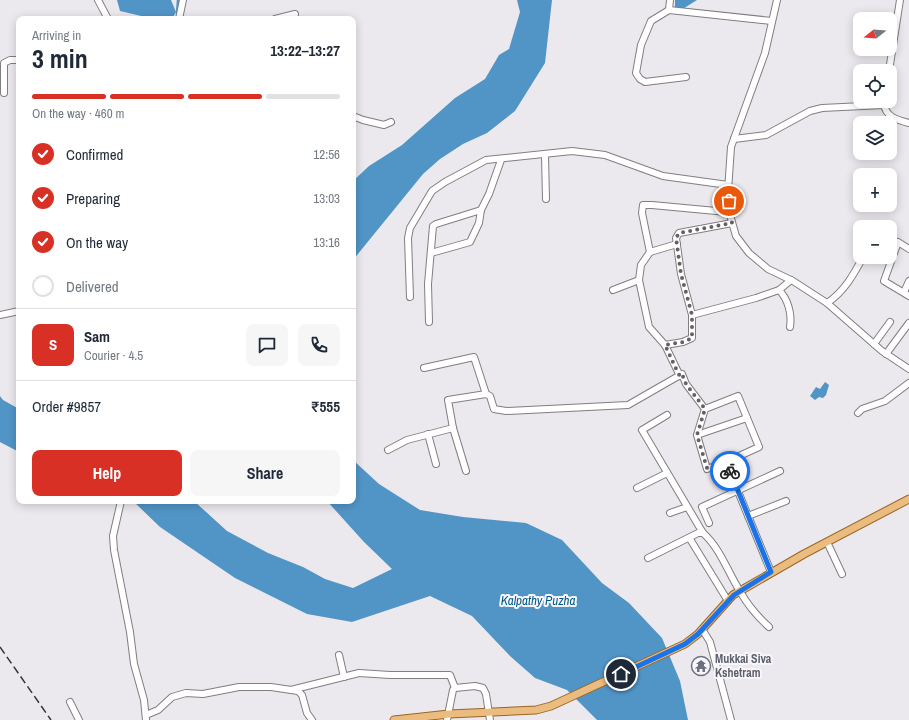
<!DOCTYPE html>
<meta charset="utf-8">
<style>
body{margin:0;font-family:"Archivo Narrow",sans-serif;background:#f6f6f7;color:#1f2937;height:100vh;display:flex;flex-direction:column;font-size:15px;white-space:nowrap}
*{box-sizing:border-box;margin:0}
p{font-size:13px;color:#747a83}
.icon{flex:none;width:22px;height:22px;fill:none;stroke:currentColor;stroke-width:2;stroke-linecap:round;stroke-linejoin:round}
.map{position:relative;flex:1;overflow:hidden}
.sheet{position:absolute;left:16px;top:16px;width:340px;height:488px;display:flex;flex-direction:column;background:#fff;border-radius:8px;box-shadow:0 2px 10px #0003}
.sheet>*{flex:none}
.needle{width:26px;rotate:253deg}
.buttons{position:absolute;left:853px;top:12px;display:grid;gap:8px}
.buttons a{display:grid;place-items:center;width:44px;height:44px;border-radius:8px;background:#fff;box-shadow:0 2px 10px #0003;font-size:20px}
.pin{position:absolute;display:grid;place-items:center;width:34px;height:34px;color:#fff;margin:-17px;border:2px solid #fff;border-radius:50%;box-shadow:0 1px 4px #0007}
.courier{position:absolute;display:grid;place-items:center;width:40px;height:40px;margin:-20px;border:3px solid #1a73e8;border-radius:50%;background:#fff;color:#222;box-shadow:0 1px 5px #0007}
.summary em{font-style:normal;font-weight:700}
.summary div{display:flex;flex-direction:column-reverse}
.summary{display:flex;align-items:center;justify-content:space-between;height:68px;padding:0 16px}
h1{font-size:26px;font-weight:700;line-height:30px}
.bar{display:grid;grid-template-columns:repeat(4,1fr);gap:6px 4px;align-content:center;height:48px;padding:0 16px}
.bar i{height:5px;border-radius:3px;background:#e0e1e3}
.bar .active{background:#d93025}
.bar p{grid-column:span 4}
.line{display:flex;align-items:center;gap:10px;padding:0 16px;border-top:1px solid #e0e1e3}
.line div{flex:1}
.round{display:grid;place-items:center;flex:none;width:42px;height:42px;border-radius:8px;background:#f6f6f7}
ol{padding:0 16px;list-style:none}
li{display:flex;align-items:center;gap:12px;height:44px}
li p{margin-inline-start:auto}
li .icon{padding:4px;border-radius:50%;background:#d93025;color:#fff;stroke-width:4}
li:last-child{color:#747a83}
li i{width:22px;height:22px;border:2px solid #e0e1e3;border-radius:50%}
.primary-button{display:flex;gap:8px;margin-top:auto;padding:8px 16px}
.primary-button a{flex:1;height:46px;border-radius:8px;background:#d93025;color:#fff;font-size:16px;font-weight:700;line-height:46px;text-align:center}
.primary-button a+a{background:#f6f6f7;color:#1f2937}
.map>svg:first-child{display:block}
.water{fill:#5195c7}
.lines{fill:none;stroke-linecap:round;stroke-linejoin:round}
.canal{stroke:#5195c7;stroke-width:4.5}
.minor-casing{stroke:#817e82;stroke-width:8}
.major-casing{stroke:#996624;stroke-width:9}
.minor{stroke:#fff;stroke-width:6}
.major{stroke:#ebbc7f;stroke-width:7}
.rail{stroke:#353435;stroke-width:1.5;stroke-dasharray:8 4;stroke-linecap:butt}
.done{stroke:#646264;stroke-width:4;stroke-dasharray:0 7.2}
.route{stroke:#1a73e8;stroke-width:5}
.labels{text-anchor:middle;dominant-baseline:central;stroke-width:4;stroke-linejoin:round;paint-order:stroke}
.worship-label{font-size:12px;font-weight:bold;fill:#5b616d;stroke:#f9f6fb;text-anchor:start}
.water-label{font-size:13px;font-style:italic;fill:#005888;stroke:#f9f6fb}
</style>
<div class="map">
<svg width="909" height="720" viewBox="0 0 909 720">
<rect width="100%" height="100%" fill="#ece9ee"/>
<g class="water">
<polygon points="117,0 171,0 176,12 172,19 154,19 120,11"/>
<polygon points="517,0 552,0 545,63 515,111 487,133 463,144 440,159 423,174 353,260 353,181 369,166 402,145 455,98 485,79 499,55 509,49 520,12"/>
<polygon points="675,0 697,0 681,10 675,7"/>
<polygon points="825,382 829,385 826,395 823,398 819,397 815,400 810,396 816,387 820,389"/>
<polygon points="0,396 3,400 19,409 19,452 0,442"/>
<polygon points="353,460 379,484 420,510 463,517 526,523 562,540 602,583 629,603 662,638 680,681 688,720 597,720 567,690 535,678 510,656 472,616 430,596 352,622 307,614 235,578 160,527 133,501 194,501 227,531 268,553 303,567 325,579 353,588 392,569 364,542 327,501 353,501"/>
</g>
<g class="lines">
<polyline class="canal" points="178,14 179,0"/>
<g class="minor-casing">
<g id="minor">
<polyline points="98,0 108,19"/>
<polyline points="777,0 765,53 731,147 728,191 730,215 736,236 749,253 768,269 793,281 827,303 882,351 909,369"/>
<polyline points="669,10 670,0"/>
<polyline points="179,19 183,0"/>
<polyline points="275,19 295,14"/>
<polyline points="889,71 900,0"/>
<polyline points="686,77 645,82 640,79 636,73 641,45 651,21 669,10 772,21"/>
<polyline points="4,93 4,63 10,60 19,60"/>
<path d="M884 103C885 117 897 120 909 123"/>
<polyline points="353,116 363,120 384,125 391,122"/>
<polyline points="734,139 766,135 810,111 822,108 884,105"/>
<polyline points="545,155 546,199"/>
<polyline points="677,244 650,252 641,265 639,280 649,327 665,345 680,376"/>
<polyline points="909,249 898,242 884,281 909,296"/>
<polyline points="650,252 642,213 643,205 652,205 727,212 730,211"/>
<polyline points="431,253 470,242 479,223 481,210 489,194 501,160"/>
<polyline points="613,290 639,280"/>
<polyline points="905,290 909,281"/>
<polyline points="410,297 408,238 410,228 432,191 445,182 486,160 572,151 605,155 663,176 728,185"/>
<path d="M827 303C844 292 854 274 863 257"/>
<polyline points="0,315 19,311"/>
<polyline points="692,315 756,298 779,290"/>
<polyline points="429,322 428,284 433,226 436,224 481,210"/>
<path d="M790 327C792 314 788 299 779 290L791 280"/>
<polyline points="874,344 890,322"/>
<polyline points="665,345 683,342 692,338 692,315 681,274 676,238 679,233 732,223"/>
<polyline points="886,354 909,323"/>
<polyline points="424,368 474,357 486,394"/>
<polyline points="858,413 862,409 885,401 909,383"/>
<path d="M667 415 642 430 703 533C721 549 728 573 741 593 749 607 758 617 769 627"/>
<polyline points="428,434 436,464"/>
<polyline points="697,435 747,418"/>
<polyline points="388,450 407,440 453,428"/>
<polyline points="726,462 707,469 697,435 705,409 738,396 759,447 726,462 771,572"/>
<polyline points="466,471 453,428 448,400 486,394 490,396 494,409 506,411 628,405 682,374 686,384 705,409"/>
<polyline points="637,488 667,473"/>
<polyline points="121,501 113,536 114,550 130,632 134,664 144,700 146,720"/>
<polyline points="670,513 687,507"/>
<polyline points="748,516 786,501"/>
<polyline points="709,523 702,507 780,471"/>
<polyline points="690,539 728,601"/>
<polyline points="827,542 842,574"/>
<polyline points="648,558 698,533 703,533"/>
<polyline points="702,629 710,642 731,720"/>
<polyline points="339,655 344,677"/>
<polyline points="291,690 359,673 390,675 450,675 455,688 475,686 483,688 486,694 490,720"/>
<polyline points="70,702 79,720"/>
<polyline points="146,715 158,710 172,697 186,693 203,694 239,687 271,687 298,691 302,695 307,713 312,720"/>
<polyline points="447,720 453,690"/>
</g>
</g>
<g class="major-casing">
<polyline id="major" points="394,720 449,714 536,710 551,706 685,644 698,634 733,595 804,554 909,499"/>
</g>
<use href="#minor" class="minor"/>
<use href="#major" class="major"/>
<polyline class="rail" points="0,647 51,720"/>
</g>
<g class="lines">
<polyline class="done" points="729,201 732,223 679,233 676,238 681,274 692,315 692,338 683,342 665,345 678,373 680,376 682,374 686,384 705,409 697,435 707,468 726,462 730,471"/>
<polyline class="route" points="621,674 685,644 698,634 734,595 771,572 730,471"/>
</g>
<defs>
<g id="temple-ring" transform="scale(1)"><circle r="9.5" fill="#f9f6fb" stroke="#6b7280" stroke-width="1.5"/><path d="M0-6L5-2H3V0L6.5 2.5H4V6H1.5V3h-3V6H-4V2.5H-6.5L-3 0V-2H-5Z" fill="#6b7280"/></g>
</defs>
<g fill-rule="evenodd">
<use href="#temple-ring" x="701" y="666"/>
</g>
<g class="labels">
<g class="worship-label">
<text x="715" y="659">Mukkai Siva<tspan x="715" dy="14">Kshetram</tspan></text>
</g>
<g class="water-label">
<text x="538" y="600">Kalpathy Puzha</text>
</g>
</g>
</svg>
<div class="buttons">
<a><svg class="needle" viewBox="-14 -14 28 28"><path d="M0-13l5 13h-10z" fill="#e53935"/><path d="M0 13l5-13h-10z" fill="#747a83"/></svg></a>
<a><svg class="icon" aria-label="locate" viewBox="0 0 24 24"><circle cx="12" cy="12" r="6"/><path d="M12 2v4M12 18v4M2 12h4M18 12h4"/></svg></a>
<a><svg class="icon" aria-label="layers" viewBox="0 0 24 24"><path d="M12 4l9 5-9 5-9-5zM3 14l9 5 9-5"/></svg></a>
<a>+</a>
<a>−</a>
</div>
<div class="pin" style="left:729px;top:201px;background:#ea580c"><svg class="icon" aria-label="bag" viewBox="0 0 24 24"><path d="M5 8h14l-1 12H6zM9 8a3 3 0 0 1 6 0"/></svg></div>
<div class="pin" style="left:621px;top:674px;background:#1f2937"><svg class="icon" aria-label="home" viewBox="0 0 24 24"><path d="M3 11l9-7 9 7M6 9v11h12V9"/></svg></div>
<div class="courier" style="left:730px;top:471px"><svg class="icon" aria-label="bike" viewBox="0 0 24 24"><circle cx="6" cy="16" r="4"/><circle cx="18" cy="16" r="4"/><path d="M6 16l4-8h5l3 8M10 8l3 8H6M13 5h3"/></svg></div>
<section class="sheet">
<div class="summary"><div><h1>3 min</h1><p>Arriving in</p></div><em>13:22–13:27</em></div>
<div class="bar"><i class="active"></i><i class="active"></i><i class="active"></i><i></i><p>On the way · 460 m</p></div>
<ol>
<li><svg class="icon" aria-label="check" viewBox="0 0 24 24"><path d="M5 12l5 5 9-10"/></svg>Confirmed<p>12:56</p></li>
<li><svg class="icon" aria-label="check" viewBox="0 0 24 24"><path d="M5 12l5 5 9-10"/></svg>Preparing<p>13:03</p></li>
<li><svg class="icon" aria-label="check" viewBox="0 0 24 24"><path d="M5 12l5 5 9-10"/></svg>On the way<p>13:16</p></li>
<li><i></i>Delivered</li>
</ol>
<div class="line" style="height:72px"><b class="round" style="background:#d93025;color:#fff">S</b><div><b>Sam</b><p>Courier · 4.5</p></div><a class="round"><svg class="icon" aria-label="chat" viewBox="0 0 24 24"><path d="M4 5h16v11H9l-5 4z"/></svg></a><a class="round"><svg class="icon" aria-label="phone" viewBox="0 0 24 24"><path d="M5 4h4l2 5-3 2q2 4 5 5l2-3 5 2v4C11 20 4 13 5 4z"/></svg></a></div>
<div class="line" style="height:52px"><div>Order #9857</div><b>₹555</b></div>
<div class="primary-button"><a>Help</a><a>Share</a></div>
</section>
</div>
